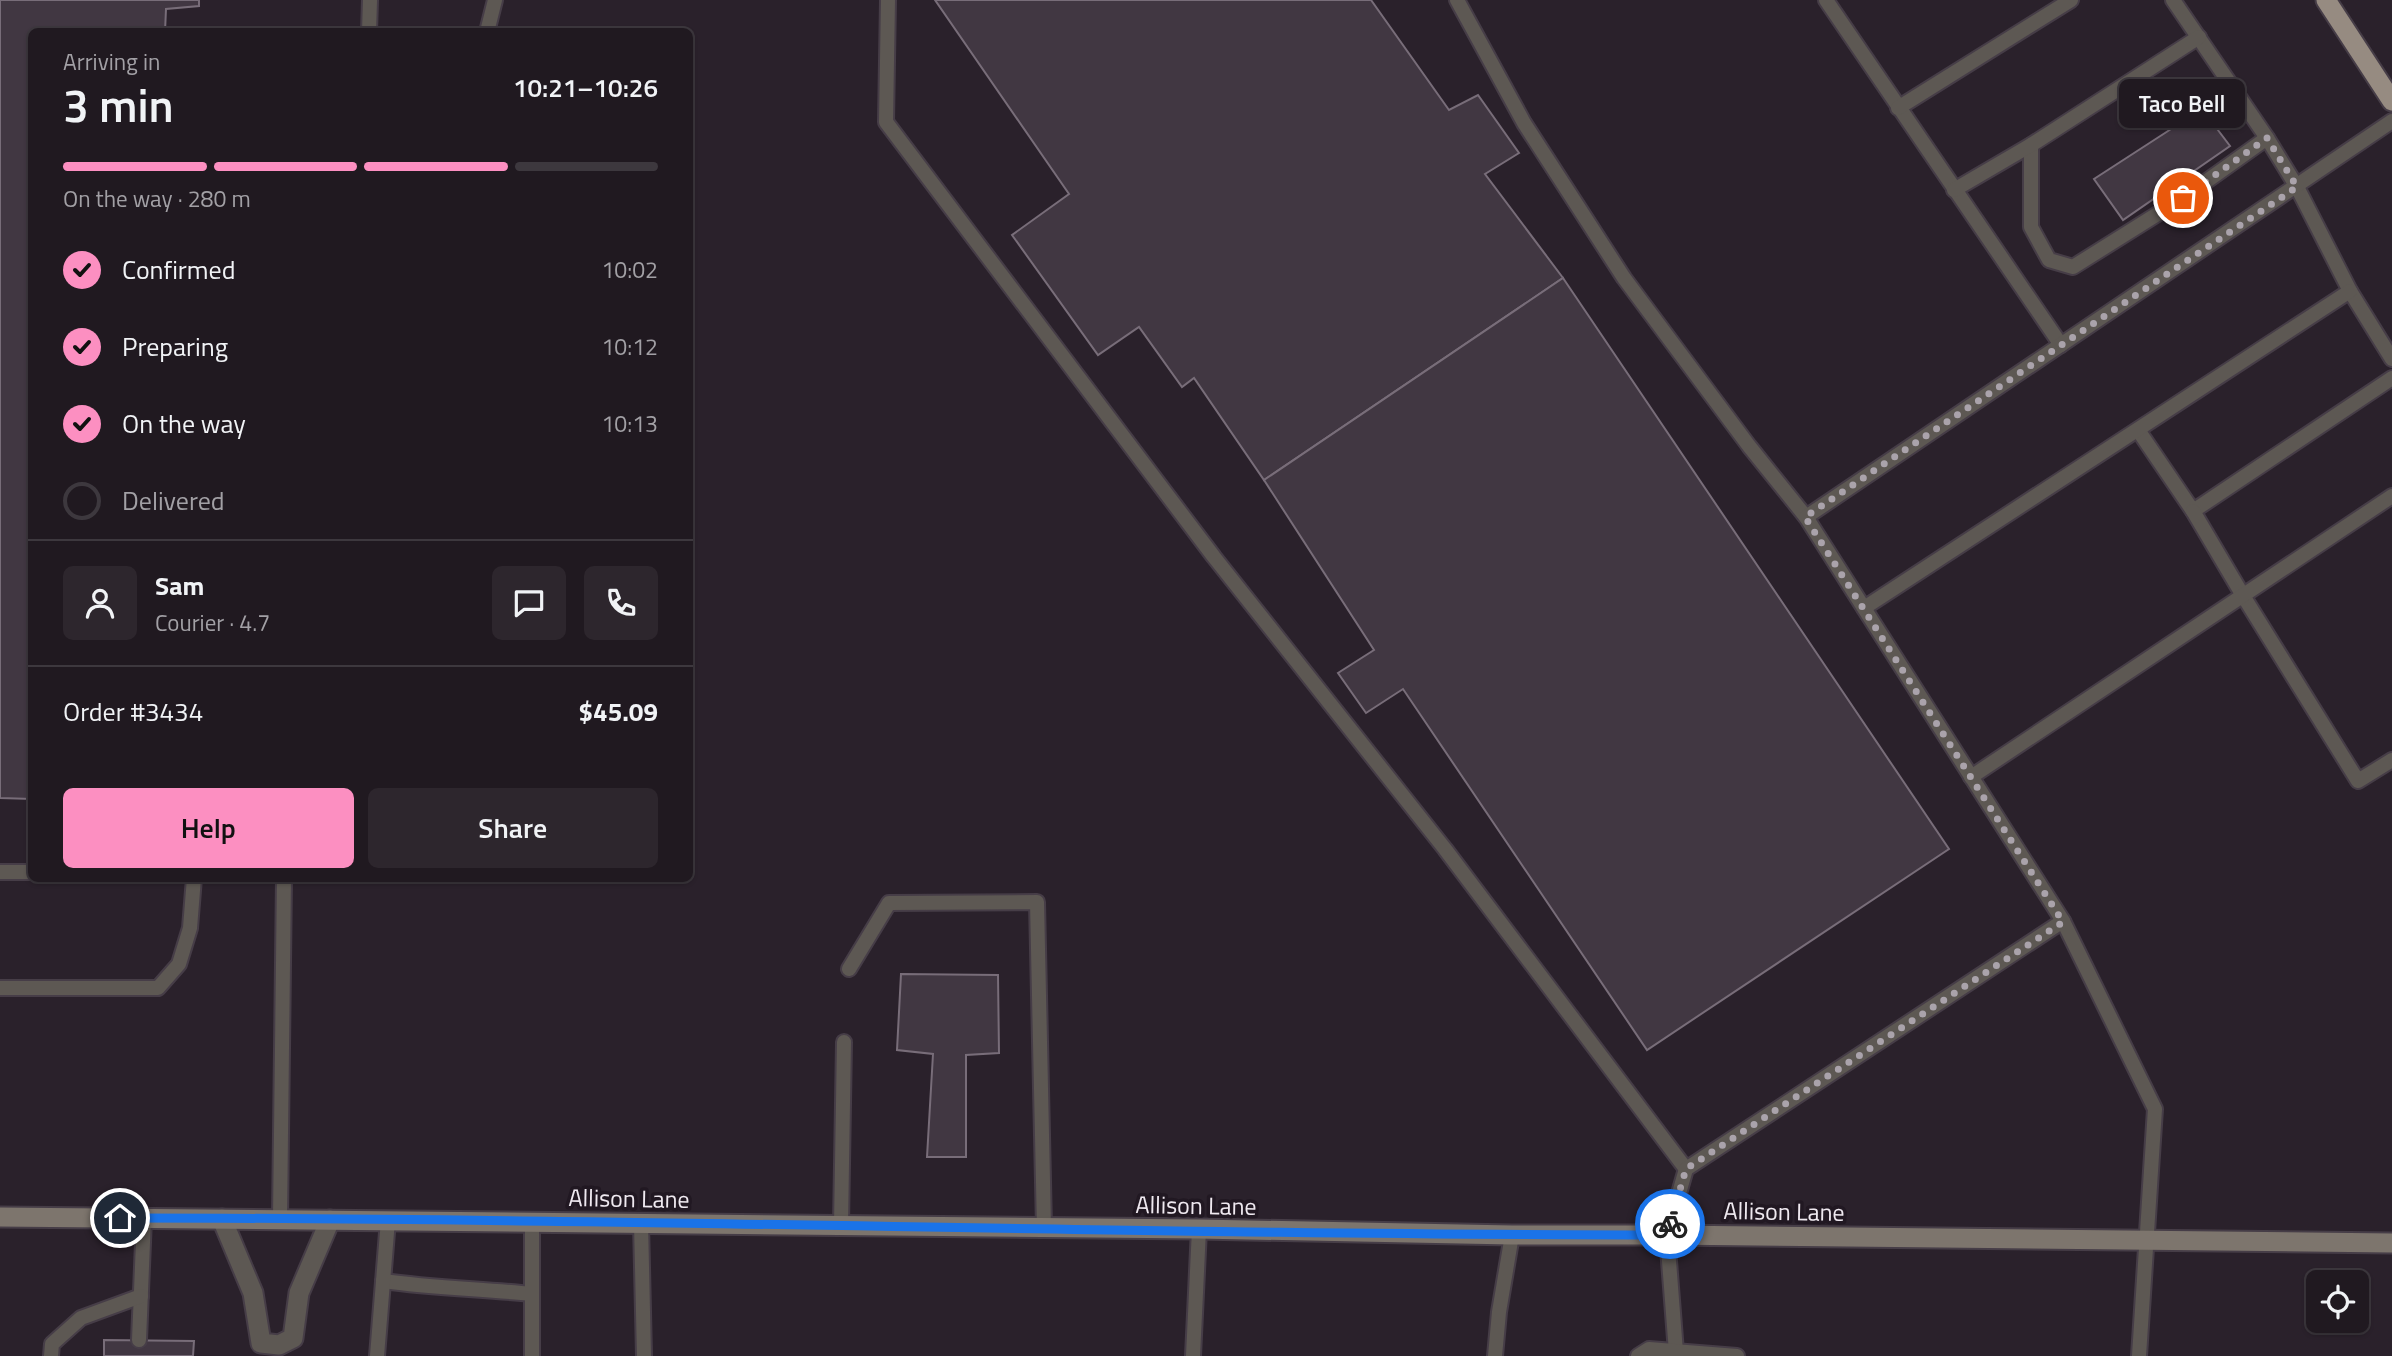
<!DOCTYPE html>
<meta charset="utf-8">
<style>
body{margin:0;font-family:"Titillium Web",sans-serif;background:#2d262d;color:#f1f3f6;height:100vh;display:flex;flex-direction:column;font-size:26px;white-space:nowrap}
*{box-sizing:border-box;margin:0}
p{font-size:23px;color:#a2a0a5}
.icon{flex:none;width:38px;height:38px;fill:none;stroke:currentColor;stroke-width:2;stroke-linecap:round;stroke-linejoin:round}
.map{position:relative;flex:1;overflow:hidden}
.sheet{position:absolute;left:28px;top:28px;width:665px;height:854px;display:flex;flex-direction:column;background:#201920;border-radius:10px;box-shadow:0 2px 5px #0004,0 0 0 2px #3d383e}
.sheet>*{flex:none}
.tools{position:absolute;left:2306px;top:1270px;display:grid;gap:14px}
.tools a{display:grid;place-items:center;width:63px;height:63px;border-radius:10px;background:#201920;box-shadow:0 2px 5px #0004,0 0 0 2px #3d383e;font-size:35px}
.pin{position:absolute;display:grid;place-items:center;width:60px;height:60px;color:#fff;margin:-30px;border:4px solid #fff;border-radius:50%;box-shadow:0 2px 7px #0007}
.courier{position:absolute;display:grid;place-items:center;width:70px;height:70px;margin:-35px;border:5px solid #1a73e8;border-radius:50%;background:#fff;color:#222;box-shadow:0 2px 9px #0007}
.bubble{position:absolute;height:49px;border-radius:10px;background:#201920;box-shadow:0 2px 5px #0004,0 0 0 2px #3d383e;font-size:23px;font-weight:600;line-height:49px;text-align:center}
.overview em{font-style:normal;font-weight:600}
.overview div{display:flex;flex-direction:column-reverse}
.overview{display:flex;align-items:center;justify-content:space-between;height:119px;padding:0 35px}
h1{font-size:46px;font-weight:600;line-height:52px}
.bar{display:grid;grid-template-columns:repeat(4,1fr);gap:10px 7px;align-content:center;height:84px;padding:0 35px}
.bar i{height:9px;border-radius:5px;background:#3d383e}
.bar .current{background:#fc8fc1}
.bar p{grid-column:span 4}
.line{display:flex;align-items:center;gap:18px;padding:0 35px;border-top:2px solid #3d383e}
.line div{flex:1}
.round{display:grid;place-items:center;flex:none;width:74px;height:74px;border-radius:10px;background:#2d262d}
ol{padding:0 35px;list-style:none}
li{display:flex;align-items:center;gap:21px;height:77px}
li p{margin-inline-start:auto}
li .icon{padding:7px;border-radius:50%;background:#fc8fc1;color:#111;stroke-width:4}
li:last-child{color:#a2a0a5}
li i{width:38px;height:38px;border:4px solid #3d383e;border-radius:50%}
.primary-button{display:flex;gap:14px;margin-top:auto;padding:14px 35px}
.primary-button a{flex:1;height:80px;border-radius:10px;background:#fc8fc1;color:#111;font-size:28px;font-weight:600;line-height:80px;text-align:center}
.primary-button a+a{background:#2d262d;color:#f1f3f6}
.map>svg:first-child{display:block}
.building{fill:#413742;stroke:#786d79;stroke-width:2}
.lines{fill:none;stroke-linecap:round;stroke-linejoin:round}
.service-casing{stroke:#463d47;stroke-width:18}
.minor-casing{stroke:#463d47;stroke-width:23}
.secondary-casing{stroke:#463d47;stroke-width:23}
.primary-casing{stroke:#463d47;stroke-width:23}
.service{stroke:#5d5853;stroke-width:14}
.minor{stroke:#5d5853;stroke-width:19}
.secondary{stroke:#7d756d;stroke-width:19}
.primary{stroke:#968b81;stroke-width:19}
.done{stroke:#aaa3ab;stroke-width:7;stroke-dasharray:0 12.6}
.route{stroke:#1a73e8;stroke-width:9}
.labels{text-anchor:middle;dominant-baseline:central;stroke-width:7;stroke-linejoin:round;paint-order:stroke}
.street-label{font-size:24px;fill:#efe9f0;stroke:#211822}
</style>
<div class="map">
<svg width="2392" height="1356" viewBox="0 0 2392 1356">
<rect width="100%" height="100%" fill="#2a212b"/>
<g class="building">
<polygon points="0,0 199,0 199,6 166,9 165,32 32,32 32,799 0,798"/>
<polygon points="935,0 1371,0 1449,110 1478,95 1519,153 1485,174 1563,278 1264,480 1194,378 1182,387 1139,327 1098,355 1012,235 1069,194"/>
<polygon points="2202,109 2230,146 2123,220 2094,179"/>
<polygon points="1563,278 1949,849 1647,1050 1403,689 1366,713 1338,673 1374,650 1264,480"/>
<polygon points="901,974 998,975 999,1053 966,1055 966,1157 927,1157 933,1054 897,1050"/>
<polygon points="104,1340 194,1341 193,1356 104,1356"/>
</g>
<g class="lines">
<g class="service-casing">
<g id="service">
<polyline points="888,0 886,122 1214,557 1445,849 1686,1169"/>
<polyline points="1457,0 1524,123 1624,278 1749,446 1806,517 2063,921 1686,1169 1667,1235 1676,1352"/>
<polyline points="1826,0 2061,345"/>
<polyline points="2173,0 2267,138 2297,187 2350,291 2392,359"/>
<polyline points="369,32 370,0"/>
<polyline points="487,32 495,0"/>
<polyline points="1898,108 2071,0"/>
<polyline points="2031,145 2031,227 2049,260 2073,267 2183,198 2267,138"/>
<polyline points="1954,190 2031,145 2199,37"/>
<polyline points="2138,430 2193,511 2392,378"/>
<polyline points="2193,511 2242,594 2358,781 2392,760"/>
<polyline points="1806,517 2392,121"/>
<polyline points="1864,608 2350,291"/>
<polyline points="1971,777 2392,496"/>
<polyline points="0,872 32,872"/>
<polyline points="2063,921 2155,1109 2139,1356"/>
<polyline points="849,969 889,903 1037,902 1044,1228"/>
<polyline points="0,988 158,988 179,964 190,928 194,878"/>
<polyline points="280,1219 284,878"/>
<polyline points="641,1223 644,1356"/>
<polyline points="841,1225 844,1042"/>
<path d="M383 1281C433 1288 482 1289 532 1294"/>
<polyline points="139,1340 144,1218"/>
<polyline points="51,1356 52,1344 81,1318 141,1296"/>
<polyline points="377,1356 388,1220"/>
<polyline points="532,1356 532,1222"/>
<polyline points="1193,1356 1199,1229"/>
<polyline points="1495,1356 1499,1312 1512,1235"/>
<polyline points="1638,1356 1649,1349 1737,1356"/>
</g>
</g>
<g class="minor-casing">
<polyline id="minor" points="222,1219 253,1293 261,1343 279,1345 293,1338 299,1293 330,1220"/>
</g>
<g class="secondary-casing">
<polyline id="secondary" points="0,1217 1199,1229 1512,1235 1667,1235 2392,1243"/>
</g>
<g class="primary-casing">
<polyline id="primary" points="2326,0 2392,101"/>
</g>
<use href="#service" class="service"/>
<use href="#minor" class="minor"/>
<use href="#secondary" class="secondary"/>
<use href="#primary" class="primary"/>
</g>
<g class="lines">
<polyline class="done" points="1670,1224 1686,1169 2063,922 1805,517 2297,187 2267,138 2183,198"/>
<path class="route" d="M120 1218C636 1218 1151 1235 1667 1235L1670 1224"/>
</g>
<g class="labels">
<g class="street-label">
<text transform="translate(629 1198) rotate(1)">Allison Lane</text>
<text transform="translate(1196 1205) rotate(1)">Allison Lane</text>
<text transform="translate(1784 1211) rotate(1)">Allison Lane</text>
</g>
</g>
</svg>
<div class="tools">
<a><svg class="icon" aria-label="locate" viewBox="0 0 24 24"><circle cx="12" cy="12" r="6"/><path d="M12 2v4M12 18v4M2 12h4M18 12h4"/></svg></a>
</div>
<div class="pin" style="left:2183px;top:198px;background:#ea580c"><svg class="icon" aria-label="bag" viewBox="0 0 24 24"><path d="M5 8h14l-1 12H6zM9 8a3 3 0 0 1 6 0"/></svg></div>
<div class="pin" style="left:120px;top:1218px;background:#1f2937"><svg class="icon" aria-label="home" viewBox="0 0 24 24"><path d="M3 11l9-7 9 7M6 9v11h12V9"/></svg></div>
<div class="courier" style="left:1670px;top:1224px"><svg class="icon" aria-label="bike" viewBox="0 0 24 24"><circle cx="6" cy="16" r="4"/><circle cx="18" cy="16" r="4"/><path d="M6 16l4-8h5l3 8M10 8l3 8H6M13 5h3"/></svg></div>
<div class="bubble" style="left:2119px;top:79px;width:126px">Taco Bell</div>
<section class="sheet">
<div class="overview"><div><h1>3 min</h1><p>Arriving in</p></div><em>10:21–10:26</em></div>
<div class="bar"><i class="current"></i><i class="current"></i><i class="current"></i><i></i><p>On the way · 280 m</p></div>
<ol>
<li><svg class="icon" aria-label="check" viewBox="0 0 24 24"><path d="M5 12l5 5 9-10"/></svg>Confirmed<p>10:02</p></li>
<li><svg class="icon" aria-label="check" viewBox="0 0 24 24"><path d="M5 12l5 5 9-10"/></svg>Preparing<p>10:12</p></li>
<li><svg class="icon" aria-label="check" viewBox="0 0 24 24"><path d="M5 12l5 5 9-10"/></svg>On the way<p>10:13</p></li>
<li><i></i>Delivered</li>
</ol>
<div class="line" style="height:126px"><a class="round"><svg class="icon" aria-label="person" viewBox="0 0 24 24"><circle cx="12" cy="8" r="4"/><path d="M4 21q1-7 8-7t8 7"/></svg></a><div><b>Sam</b><p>Courier · 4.7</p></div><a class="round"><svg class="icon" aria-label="chat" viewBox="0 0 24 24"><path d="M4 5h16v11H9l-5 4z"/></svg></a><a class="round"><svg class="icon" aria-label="phone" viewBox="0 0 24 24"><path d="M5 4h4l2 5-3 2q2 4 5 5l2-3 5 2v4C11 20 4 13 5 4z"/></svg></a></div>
<div class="line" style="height:91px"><div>Order #3434</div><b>$45.09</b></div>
<div class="primary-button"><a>Help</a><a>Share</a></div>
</section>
</div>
